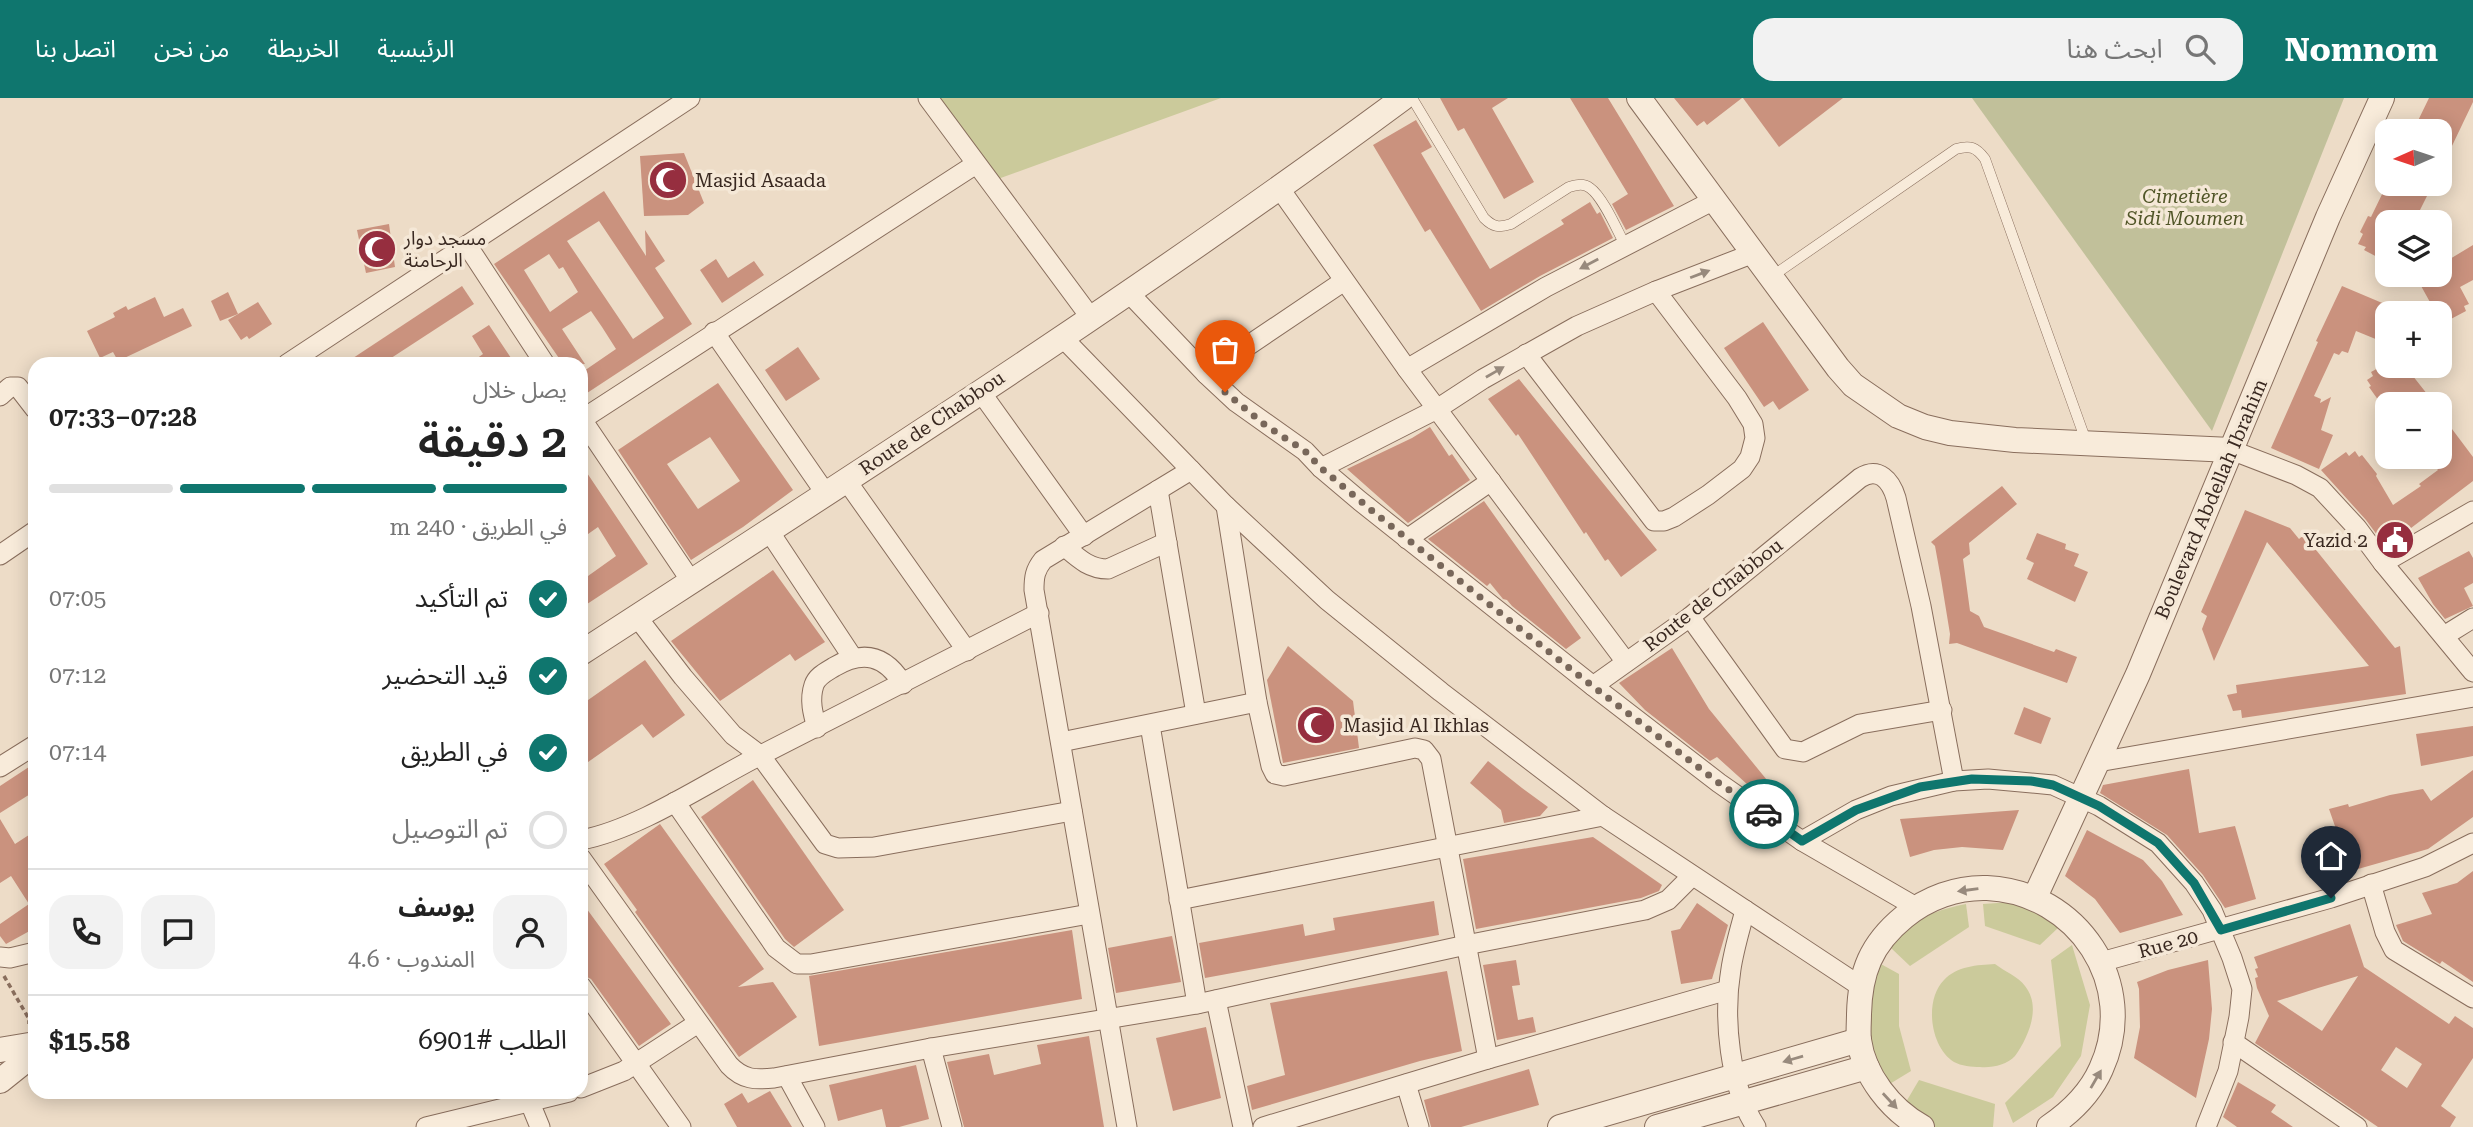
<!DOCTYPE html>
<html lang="ar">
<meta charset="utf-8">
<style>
body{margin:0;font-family:"Roboto Serif","Noto Sans Arabic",serif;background:#f2f2f2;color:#222;direction:rtl;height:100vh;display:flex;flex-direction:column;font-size:26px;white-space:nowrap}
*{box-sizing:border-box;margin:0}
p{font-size:23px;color:#767676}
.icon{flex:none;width:38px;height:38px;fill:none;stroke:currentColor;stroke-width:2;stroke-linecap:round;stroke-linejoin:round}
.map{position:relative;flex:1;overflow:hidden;direction:ltr}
.drawer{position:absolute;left:28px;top:259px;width:560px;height:742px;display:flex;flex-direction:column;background:#fff;border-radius:21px;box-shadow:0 4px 18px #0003;direction:rtl}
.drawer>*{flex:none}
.needle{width:46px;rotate:267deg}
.controls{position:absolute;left:2375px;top:21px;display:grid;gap:14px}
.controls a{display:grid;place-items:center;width:77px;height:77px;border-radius:14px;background:#fff;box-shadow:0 4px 18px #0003;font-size:35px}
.pin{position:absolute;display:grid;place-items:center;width:60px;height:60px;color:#fff;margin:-72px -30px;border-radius:50% 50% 50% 0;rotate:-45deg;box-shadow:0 0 7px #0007}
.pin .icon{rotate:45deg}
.courier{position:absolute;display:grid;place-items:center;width:70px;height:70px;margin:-35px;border:5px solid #0f766e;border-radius:50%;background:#fff;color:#222;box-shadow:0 2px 9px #0007}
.summary em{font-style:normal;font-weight:600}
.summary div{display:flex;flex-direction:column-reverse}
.summary{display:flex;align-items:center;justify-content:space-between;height:119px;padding:0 21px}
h1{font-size:46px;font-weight:600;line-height:52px}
.bar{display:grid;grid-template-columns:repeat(4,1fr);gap:10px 7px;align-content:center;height:84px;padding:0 21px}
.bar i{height:9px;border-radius:5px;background:#e0e0e0}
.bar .selected{background:#0f766e}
.bar p{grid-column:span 4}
.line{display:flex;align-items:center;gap:18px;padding:0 21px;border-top:2px solid #e0e0e0}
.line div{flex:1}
.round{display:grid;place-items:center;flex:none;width:74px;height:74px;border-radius:21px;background:#f2f2f2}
ol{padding:0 21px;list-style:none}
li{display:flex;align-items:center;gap:21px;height:77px}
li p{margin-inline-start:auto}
li .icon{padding:7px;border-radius:50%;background:#0f766e;color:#fff;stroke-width:4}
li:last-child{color:#767676}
li i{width:38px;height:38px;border:4px solid #e0e0e0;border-radius:50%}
header{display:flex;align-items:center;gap:42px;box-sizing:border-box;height:98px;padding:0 35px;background:#0f766e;color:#fff}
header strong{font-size:33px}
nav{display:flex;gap:38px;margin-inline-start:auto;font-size:24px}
.search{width:490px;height:63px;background:#f2f2f2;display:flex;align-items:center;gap:18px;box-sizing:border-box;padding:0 24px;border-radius:21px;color:#767676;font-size:26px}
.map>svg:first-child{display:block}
.green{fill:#cbca9b}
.cemetery{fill:#c1c09a}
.building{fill:#ca927e;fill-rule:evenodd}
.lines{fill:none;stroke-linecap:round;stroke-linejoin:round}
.service-casing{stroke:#896e5d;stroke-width:11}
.minor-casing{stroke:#896e5d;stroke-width:21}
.tertiary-casing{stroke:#896e5d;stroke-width:26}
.path{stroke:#896e5d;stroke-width:3.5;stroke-dasharray:5 3.5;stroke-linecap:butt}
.service{stroke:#f8ebda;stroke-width:10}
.minor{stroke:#f8ebda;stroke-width:19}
.tertiary{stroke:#f8ebda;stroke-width:24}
.oneway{fill:#988a7d}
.done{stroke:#78675a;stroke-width:7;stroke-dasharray:0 12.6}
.route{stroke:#0f766e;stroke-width:9}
.labels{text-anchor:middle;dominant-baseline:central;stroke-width:7;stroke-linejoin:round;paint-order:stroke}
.poi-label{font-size:19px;fill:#392820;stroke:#f5e8d7;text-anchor:start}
.park-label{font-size:19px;font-style:italic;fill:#505527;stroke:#f5e8d7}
.street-label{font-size:19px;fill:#392820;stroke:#f5e8d7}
</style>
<header>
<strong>Nomnom</strong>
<div class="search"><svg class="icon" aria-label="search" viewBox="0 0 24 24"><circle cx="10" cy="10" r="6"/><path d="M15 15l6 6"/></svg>ابحث هنا</div>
<nav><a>الرئيسية</a><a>الخريطة</a><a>من نحن</a><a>اتصل بنا</a></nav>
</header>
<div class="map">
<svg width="2473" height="1029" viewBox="0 0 2473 1029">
<rect width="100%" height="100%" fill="#eddcc7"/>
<g class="green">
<polygon points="919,0 1221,0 984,86"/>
<polygon points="2026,803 2059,829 2040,847 1985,828 1983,806"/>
<path d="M1966 806 1969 829 1910 868 1891 850C1913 821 1931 813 1966 806Z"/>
<polygon points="2072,847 2090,907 2081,958 2053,999 2013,1025 2005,1005 2061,948 2051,862"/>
<polygon points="1879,865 1899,876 1899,928 1911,973 1888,987 1874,967 1864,897"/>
<path d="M1995 866C2004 873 2019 879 2025 888 2042 909 2028 940 2015 958 2007 967 1992 970 1980 969 1972 969 1961 968 1954 964 1930 949 1924 902 1944 882 1957 868 1977 867 1995 866Z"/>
<polygon points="1919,982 1995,1006 1993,1029 1933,1029 1906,1004"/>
</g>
<polygon class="cemetery" points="1972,0 2344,0 2212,333"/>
<g class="building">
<polygon points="1440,0 1508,0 1492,10 1534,84 1504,101 1464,30 1458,33"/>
<polygon points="1570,0 1608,0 1674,108 1626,132 1612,106 1628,96"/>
<polygon points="1674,0 1742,0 1707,27 1704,23 1697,28"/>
<polygon points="1743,0 1843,0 1779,49"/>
<polygon points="2429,0 2473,0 2473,4 2440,73 2440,33 2413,33"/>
<polygon points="1416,22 1432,49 1421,55 1490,171 1564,126 1561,122 1590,104 1597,116 1600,114 1613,140 1540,178 1481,213 1430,131 1425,134 1373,47"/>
<polygon points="684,55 704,105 688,117 644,118 640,58"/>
<polygon points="2387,86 2433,86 2414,124 2387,124 2387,160 2382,158 2381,161 2364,152 2366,149 2358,146 2363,136 2360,134 2368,118 2371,119"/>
<path d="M604 93 646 158 645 132 665 163 655 170 692 226 581 299V275L616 251 602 229 591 213 562 231 585 266H563L494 166ZM599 123 664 220 633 241 567 143ZM549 156 559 171 563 169 578 194 550 214 524 172Z"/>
<polygon points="389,126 395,169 366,175 357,132"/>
<polygon points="2473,147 2473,182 2460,189 2469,206 2464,208 2466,213 2449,222 2447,218 2440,223 2440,215 2436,215 2415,177 2440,177 2440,167"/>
<polygon points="716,161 728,180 754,163 764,177 722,205 700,172"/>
<polygon points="462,188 474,206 382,266 344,266"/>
<polygon points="2342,188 2387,207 2387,220 2378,242 2356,233 2348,255 2342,253 2339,257 2334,255 2314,298 2321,301 2320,305 2331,299 2321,332 2333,337 2319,371 2271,350 2318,244 2316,243"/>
<polygon points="228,194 238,216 220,223 211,203"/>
<polygon points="155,199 164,219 183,210 192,228 118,263 113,254 100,260 87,233 115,219 113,215 126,208 128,212"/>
<polygon points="258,204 272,226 249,241 247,238 241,242 228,222"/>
<polygon points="1763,224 1809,292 1779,312 1773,303 1764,309 1724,250"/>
<polygon points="489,227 515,266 469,266 483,256 472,238"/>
<polygon points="798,249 820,281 786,303 765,272"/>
<polygon points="2382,268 2405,268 2435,306 2381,306 2369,289 2371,288 2367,282 2373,278 2371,274"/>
<polygon points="1519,281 1657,452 1621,479 1608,461 1605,463 1586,434 1584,436 1518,336 1516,338 1488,301"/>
<path d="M718 285 793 392 743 429 691 462 618 352ZM710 339 740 383 698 411 667 366Z"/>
<polygon points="2440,315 2473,359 2473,383 2386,449 2366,422 2321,372 2346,354 2349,358 2355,353 2359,359 2362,357 2377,376 2376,378 2393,407 2421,388 2419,386 2438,372 2427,359 2440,359"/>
<polygon points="1430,329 1449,358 1452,356 1470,382 1408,425 1347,371 1412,340"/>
<polygon points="581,366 648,466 581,510 581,483 616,458 598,429 581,441"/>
<polygon points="2002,388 2017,406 1969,445 1970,456 1963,461 1970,513 1979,518 1984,529 2054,554 2056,551 2077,559 2067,585 1957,545 1949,546 1950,536 1941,481 1935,448 1931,444"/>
<polygon points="1484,403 1581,540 1566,551 1512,508 1507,502 1503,501 1490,485 1487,488 1428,441"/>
<polygon points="2245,412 2290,430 2299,441 2304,437 2395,550 2400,548 2406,596 2242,620 2241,612 2233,613 2227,597 2237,595 2236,587 2369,568 2267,444 2214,563 2202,531 2207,518 2201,514"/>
<polygon points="2037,435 2066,446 2065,451 2079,456 2074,468 2088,474 2075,504 2027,481 2034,465 2026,461"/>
<polygon points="2469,453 2473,460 2473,485 2464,490 2473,508 2445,521 2433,506 2418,480"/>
<polygon points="773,472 825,544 795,563 790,556 720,603 671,543"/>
<polygon points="1288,548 1353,603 1359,650 1283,665 1267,582"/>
<polygon points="1672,550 1709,611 1771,687 1758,696 1717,659 1710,663 1645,612 1619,585"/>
<polygon points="645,562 685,617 653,640 642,626 581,669 581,607"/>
<polygon points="2024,609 2051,620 2041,646 2014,636"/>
<polygon points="2473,628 2473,658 2421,668 2416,636"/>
<polygon points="1488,663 1522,690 1548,709 1540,718 1504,725 1501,712 1470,685"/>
<polygon points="35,665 35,693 0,715 0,688"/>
<polygon points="2189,671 2199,735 2235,728 2256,801 2225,810 2203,777 2167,737 2100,695 2103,687"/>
<polygon points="2473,672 2473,719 2428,751 2337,777 2326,734 2336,731 2329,711 2348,706 2349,709 2390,697 2423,691 2431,703"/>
<polygon points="753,682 844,812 794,849 785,841 701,719"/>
<polygon points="2019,712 2003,752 1962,749 1934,752 1910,759 1900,721"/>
<polygon points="0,721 15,746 35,733 35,830 6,846 0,838 0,826 29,806 11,778 0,785"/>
<polygon points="660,726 764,871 738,889 773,884 797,919 739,959 635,814 637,812 604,766"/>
<polygon points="2087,732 2143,762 2162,783 2183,817 2120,835 2095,801 2065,778"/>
<polygon points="1593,739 1662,787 1659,793 1641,800 1476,831 1463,761"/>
<polygon points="2473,773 2473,884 2442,863 2440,866 2403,843 2396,827 2432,816 2422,795 2457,785"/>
<polygon points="581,803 671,926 639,948 591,881 581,876"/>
<polygon points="1434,803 1439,837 1205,880 1199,845 1303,826 1305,838 1335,832 1333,820"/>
<polygon points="1697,805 1728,827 1712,881 1681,886 1671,833 1680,831"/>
<path d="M2350 826 2364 869 2449 926 2455 918 2473 930V960L2441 1008 2456 1019 2450 1029H2378L2255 945 2269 918 2257 890 2255 880 2258 879 2255 871 2258 870 2254 859ZM2358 878 2322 933 2277 903 2318 890ZM2396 949 2422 966 2407 990 2381 972Z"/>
<polygon points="1072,832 1082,901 819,948 809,878"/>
<polygon points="1172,838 1181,884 1116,895 1108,850"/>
<polygon points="1516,862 1520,887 1512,888 1518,922 1533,919 1536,934 1497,942 1483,867"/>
<polygon points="2208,862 2212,911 2209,941 2196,1000 2134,960 2140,929 2139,891 2137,884 2168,872"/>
<polygon points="1447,873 1462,953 1420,963 1252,1012 1247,988 1285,977 1270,905"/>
<polygon points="1206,929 1221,1000 1173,1013 1156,940"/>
<polygon points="1089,938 1104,1029 964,1029 947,964 989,956 994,977 1041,966 1037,947"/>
<polygon points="916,967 929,1021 899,1029 886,1029 882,1011 838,1023 829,987"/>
<polygon points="1529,971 1539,1007 1461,1029 1431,1029 1424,1002"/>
<polygon points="2238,984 2276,1007 2271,1014 2293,1029 2237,1029 2223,1019"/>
<polygon points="770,993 792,1029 737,1029 724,1006 742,995 748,1005"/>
</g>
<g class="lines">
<g class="service-casing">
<g id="service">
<path d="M1412 0 1484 120C1493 129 1499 130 1511 126L1569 89C1577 87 1583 85 1590 90 1603 99 1617 132 1625 147"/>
<path d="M1771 179 1956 51C1970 47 1976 49 1985 61L2086 343"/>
</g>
</g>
<g class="minor-casing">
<g id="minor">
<polyline points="928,0 1091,220"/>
<polyline points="1280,91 1407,271 1626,564"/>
<polyline points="467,147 545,266"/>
<polyline points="1129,195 1206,276 1236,304 1305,353 1321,370 1360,403 1593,588 1719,685 1802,743"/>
<polyline points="714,234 826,396"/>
<polyline points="1062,239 1226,408 1327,502 1441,594 1603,718 1860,888"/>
<polyline points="1526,256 1654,423 1664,423 1674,419 1708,397 1742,371 1750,359 1755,340 1753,326 1737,300 1656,193"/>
<polyline points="287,266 690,0"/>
<polyline points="1407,271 1546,189 1716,101"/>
<polyline points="1206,276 1344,183"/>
<polyline points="980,293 1084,438"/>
<polyline points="0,298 10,289 18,289 35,311"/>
<polyline points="581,320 691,483"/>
<polyline points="581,322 976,66"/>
<polyline points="2231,352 2296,377 2320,390 2357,430 2383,465 2473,574"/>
<polyline points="1321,370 1437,311 1483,281 1577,228 1656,193 1754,155"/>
<polyline points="846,382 967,553"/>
<polyline points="1158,392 1196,616"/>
<polyline points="1226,408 1257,604 1271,668 1275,676 1284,678 1415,650 1424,652 1431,661 1488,961"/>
<polyline points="769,433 853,560"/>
<polyline points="1407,441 1491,383"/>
<path d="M1064 448C1078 460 1089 471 1108 471L1167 444"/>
<polyline points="0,457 35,433"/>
<polyline points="2383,465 2473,413"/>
<polyline points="637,519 683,579 733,637 760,657 825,746 838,750 874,749 1072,713"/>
<polyline points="1690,519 1785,651 1803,654 1860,626 1942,612"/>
<polyline points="2444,538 2473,520"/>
<path d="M1593 588 1690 519 1860 380C1879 368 1891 383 1896 400L1921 508 1954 683"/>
<polyline points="1150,627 1197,906"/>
<path d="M817 630C813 616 809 602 814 587 817 578 826 574 834 569 863 552 885 557 903 586"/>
<polyline points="1061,644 1257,604"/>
<polyline points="2098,664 2473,599"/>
<polyline points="0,669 35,647"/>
<polyline points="675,704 776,850 797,866 811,866 1089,816"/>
<path d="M581 742C639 731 706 685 759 658 852 610 946 563 1039 515"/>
<path d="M581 760 729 967C743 982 756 982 774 980L931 950 1197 906 1466 847 1645 812 1668 802 1692 778"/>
<polyline points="2371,786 2385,834 2394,852 2473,900"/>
<polyline points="1179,802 1603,718"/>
<polyline points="1916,809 1802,743 1856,712 1891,698 1954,683 1988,681 2053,687 2099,708 2158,745 2194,785 2212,812 2232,860 2242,891 2239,919 2228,973 2206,1029"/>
<path d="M1745 812C1740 832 1734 851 1731 871 1723 920 1729 987 1756 1029"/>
<polyline points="0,859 10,860 35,854"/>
<polyline points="2101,864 2331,800 2425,769 2473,745"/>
<polyline points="581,888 681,1029"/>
<polyline points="1216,902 1243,1029"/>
<polyline points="2233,944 2357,1029"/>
<polyline points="931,950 952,1029"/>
<polyline points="787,978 815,1029"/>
<polyline points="1406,986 1419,1029"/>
<polyline points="581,990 624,973 698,925"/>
<polyline points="526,995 540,1029"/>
<polyline points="426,1029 569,994"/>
<path d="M1127 1029 1034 492C1034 479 1035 472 1043 462L1191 372"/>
<polyline points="1263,1029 1488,961 1728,892"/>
</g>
</g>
<g class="tertiary-casing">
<g id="tertiary">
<polyline points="1639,0 1838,270 1853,287 1898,318 1925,329 1950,335 2015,342 2231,352"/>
<path d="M581 555C858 375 1137 197 1403 0"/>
<polyline points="2035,799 2138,576 2328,119 2382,0"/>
<polyline points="0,952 35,946"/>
<polyline points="0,983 35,955"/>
<polyline points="1560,1029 1859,942"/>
<polyline points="1657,1029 1867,969"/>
<path d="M1922 1029C1891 1012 1864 978 1859 942 1858 934 1859 924 1859 916 1860 874 1871 846 1904 819 1927 800 1957 789 1987 790 2077 794 2140 886 2101 971 2090 996 2071 1014 2049 1029"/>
</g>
</g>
<polyline class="path" points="4,878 29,921 29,926"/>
<use href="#service" class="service"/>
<use href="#minor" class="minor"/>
<use href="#tertiary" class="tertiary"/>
</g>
<defs><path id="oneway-solid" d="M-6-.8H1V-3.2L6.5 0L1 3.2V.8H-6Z" transform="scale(1.75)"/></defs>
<g class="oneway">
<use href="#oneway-solid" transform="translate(1589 166) rotate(152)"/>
<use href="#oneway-solid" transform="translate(1700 176) rotate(-21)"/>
<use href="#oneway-solid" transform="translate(1495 274) rotate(-30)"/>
<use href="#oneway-solid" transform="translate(1968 792) rotate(172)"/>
<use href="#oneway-solid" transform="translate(1793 961) rotate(164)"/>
<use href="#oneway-solid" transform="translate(2096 981) rotate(-60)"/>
<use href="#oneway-solid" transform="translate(1890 1003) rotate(47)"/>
</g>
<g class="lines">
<polyline class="done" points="1225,294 1265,327 1305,353 1321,370 1376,416 1573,573 1719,685 1764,716"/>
<polyline class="route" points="1764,716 1802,743 1856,712 1920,689 1972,681 2031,683 2053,687 2099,708 2158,745 2194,785 2221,832 2331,800"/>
</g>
<defs>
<g id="mosque-disc" transform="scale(2.0125)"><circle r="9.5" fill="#962e3f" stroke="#f5e8d7"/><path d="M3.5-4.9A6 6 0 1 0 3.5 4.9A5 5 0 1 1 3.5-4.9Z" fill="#fff"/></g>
<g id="civic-disc" transform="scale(2.0125)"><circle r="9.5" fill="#962e3f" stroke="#f5e8d7"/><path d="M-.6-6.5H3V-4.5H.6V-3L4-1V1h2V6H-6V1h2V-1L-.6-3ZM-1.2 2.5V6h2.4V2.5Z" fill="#fff"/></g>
</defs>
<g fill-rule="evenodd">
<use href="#mosque-disc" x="668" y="82"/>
<use href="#mosque-disc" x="377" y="151"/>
<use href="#civic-disc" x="2395" y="442"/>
<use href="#mosque-disc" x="1316" y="627"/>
</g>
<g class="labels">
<g class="poi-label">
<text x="695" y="82">Masjid Asaada</text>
<text x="404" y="140">مسجد دوار<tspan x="404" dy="22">الرحامنة</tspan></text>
<text x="2368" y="442" text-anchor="end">Yazid 2</text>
<text x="1343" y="627">Masjid Al Ikhlas</text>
</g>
<g class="park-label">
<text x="2185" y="98">Cimetière<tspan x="2185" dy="22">Sidi Moumen</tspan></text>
</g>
<g class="street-label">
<text transform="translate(932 325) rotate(-34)">Route de Chabbou</text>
<text transform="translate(2211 401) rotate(-67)">Boulevard Abdellah Ibrahim</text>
<text transform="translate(1713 497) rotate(-38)">Route de Chabbou</text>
<text transform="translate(2168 846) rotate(-15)">Rue 20</text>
</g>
</g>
</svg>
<div class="controls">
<a><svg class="needle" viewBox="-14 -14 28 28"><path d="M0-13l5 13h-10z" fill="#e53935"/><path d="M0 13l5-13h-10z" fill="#767676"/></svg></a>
<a><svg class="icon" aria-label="layers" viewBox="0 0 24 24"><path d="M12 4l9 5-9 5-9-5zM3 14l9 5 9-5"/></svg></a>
<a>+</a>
<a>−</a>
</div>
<div class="pin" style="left:1225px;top:294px;background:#ea580c"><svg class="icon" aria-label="bag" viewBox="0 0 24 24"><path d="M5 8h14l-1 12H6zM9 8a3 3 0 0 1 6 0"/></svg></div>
<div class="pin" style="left:2331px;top:800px;background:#1f2937"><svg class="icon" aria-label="home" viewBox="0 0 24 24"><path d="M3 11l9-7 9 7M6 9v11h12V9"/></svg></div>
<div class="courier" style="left:1764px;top:716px"><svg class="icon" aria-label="car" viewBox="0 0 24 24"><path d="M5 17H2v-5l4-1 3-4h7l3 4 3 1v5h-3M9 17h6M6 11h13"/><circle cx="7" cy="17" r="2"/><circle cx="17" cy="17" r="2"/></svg></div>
<section class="drawer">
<div class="summary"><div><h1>2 دقيقة</h1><p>يصل خلال</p></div><em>07:28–07:33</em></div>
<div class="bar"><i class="selected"></i><i class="selected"></i><i class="selected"></i><i></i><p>في الطريق · 240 m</p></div>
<ol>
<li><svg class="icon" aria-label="check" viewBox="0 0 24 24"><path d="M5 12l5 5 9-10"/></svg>تم التأكيد<p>07:05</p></li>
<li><svg class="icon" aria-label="check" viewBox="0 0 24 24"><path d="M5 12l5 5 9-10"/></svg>قيد التحضير<p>07:12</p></li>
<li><svg class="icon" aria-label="check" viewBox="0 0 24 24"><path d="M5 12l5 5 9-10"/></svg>في الطريق<p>07:14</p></li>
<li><i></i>تم التوصيل</li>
</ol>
<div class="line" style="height:126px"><a class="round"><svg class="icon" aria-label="person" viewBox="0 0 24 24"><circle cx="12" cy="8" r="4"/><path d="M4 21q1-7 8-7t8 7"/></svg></a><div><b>يوسف</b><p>المندوب · 4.6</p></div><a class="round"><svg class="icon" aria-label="chat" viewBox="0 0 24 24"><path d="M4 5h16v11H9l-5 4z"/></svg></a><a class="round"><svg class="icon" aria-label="phone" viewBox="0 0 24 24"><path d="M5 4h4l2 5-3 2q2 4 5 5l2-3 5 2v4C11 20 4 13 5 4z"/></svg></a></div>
<div class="line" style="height:91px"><div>الطلب #6901</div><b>$15.58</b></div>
</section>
</div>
